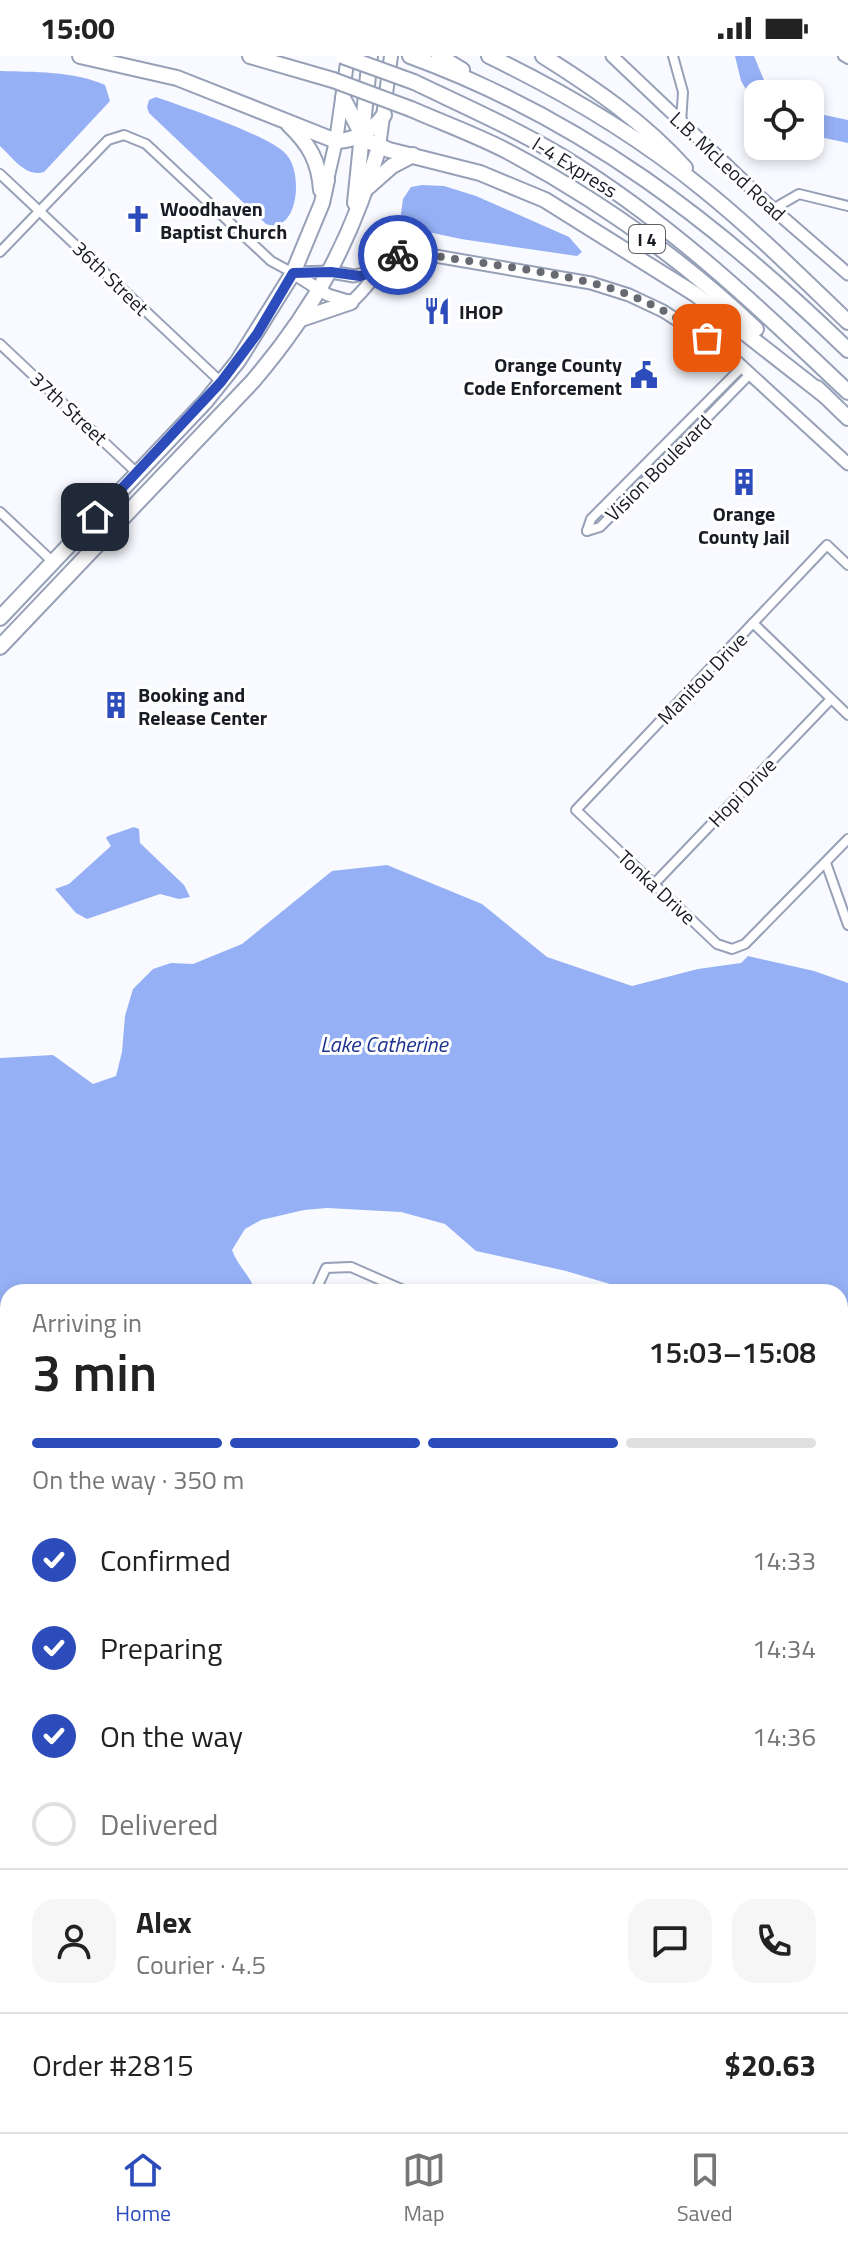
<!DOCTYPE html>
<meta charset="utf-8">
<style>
body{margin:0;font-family:"Titillium Web",sans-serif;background:#f6f6f6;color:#222;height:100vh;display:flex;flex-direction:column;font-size:30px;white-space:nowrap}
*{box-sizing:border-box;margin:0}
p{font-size:26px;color:#767676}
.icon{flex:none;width:44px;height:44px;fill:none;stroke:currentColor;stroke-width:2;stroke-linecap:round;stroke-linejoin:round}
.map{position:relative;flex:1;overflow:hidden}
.drawer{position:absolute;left:0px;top:1228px;width:848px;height:848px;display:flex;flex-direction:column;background:#fff;border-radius:24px 24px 0 0;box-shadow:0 4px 12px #0003}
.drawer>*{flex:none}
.fabs{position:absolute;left:744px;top:24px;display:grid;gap:16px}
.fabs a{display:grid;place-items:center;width:80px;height:80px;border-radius:16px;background:#fff;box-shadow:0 4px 12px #0003;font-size:40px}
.pin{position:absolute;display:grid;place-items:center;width:68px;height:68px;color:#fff;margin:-34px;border-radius:16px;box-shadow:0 4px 12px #0006}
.courier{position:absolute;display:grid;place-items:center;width:80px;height:80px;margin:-40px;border:6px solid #2d4cbc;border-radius:50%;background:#fff;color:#222;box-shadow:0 2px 10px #0007}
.summary em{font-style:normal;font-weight:600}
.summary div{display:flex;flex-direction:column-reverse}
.summary{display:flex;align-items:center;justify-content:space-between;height:136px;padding:0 32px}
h1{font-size:52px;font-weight:600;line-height:60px}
.bar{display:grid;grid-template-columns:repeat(4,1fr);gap:12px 8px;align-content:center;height:96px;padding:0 32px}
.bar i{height:10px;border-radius:6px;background:#e0e0e0}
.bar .current{background:#2d4cbc}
.bar p{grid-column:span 4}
.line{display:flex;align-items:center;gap:20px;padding:0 32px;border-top:2px solid #e0e0e0}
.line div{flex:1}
.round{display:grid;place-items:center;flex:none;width:84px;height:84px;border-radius:24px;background:#f6f6f6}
ol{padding:0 32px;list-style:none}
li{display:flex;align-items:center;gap:24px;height:88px}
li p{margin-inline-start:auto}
li .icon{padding:8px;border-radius:50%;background:#2d4cbc;color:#fff;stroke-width:4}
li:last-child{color:#767676}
li i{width:44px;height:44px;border:4px solid #e0e0e0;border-radius:50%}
.status{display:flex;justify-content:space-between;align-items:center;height:56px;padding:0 40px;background:#fff;direction:ltr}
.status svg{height:22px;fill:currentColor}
.menu{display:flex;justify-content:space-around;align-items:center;height:112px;border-top:2px solid #e0e0e0;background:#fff;font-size:22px;color:#767676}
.menu a{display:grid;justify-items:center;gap:4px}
.menu .current{color:#2d4cbc}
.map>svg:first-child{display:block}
.water{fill:#95b0f4}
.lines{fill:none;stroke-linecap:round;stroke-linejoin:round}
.street-casing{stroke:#96a0b7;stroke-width:12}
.secondary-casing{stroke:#96a0b7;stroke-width:15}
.primary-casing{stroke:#96a0b7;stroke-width:16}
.highway-casing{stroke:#96a0b7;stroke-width:18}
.street{stroke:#fff;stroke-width:8}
.secondary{stroke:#fff;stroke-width:11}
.primary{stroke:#fff;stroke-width:12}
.highway{stroke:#fff;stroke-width:14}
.highway-bridge-casing{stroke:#96a0b7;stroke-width:18;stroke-linecap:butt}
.highway-bridge{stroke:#fff;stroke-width:14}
.done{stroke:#676a71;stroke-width:8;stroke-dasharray:0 14.4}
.route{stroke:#2d4cbc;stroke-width:10}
.labels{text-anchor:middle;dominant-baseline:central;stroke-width:6;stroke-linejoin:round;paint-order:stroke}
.shield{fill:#fff;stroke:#5e6066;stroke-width:2}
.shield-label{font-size:18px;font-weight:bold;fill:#191c25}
.street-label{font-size:20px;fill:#191c25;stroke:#fff}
.poi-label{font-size:20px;font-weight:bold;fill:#191c25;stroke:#fff;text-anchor:start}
.water-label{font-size:22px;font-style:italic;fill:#1c3392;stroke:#fff}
</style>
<div class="status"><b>15:00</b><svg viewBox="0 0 49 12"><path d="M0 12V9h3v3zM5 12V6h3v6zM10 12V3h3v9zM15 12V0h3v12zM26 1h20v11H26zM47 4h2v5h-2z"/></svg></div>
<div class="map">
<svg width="848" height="2076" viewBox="0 0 848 2076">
<rect width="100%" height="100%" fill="#f8faff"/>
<g class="water">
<polygon points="735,0 754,0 766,29 775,38 758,38 758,53 741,25"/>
<path d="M0 15C33 16 74 15 105 29L110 45 44 116C26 122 12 101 0 90Z"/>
<path d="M156 41C184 51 268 79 286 98 304 117 298 179 266 168L149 57 147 51 149 44Z"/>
<polygon points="810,56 848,64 848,87 810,79"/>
<polygon points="422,129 444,130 476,140 569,181 582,196 577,200 461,183 405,171 400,165 403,143 411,131"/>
<polygon points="134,771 139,773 140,787 184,829 190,841 179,843 160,838 87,863 76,857 55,833 69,828 111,790 106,782 108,780"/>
<path d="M387 809 482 848 547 901 632 930 698 913 741 907 748 900 814 915 848 927V1352L840 1346V1236H637L566 1215 476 1195 445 1168 401 1156 327 1152 304 1154 261 1164 245 1173 232 1194C238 1211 252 1221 255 1236H147L141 1232H129L127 1236H8V1272L0 1280V1002L53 999 93 1028 116 1020 122 996 125 960 133 933 153 913 171 907 193 908 242 888 332 815Z"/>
<polygon points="848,1463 848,1602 840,1605 840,1468"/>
<polygon points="0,1723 8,1728 8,1829 0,1825"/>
<polygon points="144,2068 600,2068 604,2076 134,2076"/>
</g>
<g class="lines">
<g class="street-casing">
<g id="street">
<polyline points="673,0 683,36 681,67"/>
<polyline points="843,0 848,3"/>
<polyline points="0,118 221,326"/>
<polyline points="773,153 799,138 848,150"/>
<polyline points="0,196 108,84 124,79 146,88 271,205 293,217"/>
<polyline points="0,288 137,417"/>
<polyline points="0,456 53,506"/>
<polyline points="587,475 600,471 751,317"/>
<polyline points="587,475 591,463 743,310"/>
<polyline points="848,509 827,489 576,754 717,888 732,893 745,888 848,783"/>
<polyline points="753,567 848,659"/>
<polyline points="826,807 848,869"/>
<polyline points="654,828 831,643"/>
<polyline points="315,1236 326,1212 351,1211 408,1236"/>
<polyline points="0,1344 8,1343"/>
<polyline points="0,1570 8,1562"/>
<polyline points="0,1585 8,1593"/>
<polyline points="840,1661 848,1661"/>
<polyline points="840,1811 848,1819"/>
<polyline points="840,1892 848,1903"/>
<polyline points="840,1935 848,1924"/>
<polyline points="840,2017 848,2009"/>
</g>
</g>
<g class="secondary-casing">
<g id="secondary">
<polyline points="612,0 773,153 848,218"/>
<path d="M293 217 328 239 351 246C378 224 378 199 418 197L591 227 629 239 663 255 725 295 848 408"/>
<polyline points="293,217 331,216 354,220 377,215"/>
<polyline points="0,2040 8,2034"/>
<polyline points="820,2068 828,2076"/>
</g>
</g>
<g class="primary-casing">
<g id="primary">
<polyline points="379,91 391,0"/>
<polyline points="327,124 336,85 348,0"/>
</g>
</g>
<g class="highway-casing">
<g id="highway">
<path d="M80 0 177 22 336 85C356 84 372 76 384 59"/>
<polyline points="250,0 333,24"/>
<path d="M410 0C583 63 717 167 848 294"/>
<polyline points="439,0 462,14"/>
<path d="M489 0C564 36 638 80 703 133 754 174 801 221 848 266"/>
<path d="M543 0C594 32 645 67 685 112"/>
<path d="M414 26C464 50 514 72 561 100 668 165 758 250 848 336"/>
<polyline points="343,42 362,79 370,86 389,94 480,117 545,144 695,238 824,339"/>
<path d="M411 53C443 67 476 79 507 95 597 143 682 203 756 273"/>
<path d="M289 69C310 89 319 106 321 134"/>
<polyline points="367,132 392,110 413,99"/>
<polyline points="355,147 370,0"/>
<polyline points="301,263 351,246"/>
<polyline points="817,332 848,362"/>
<polyline points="0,562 206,345 238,305 293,217 322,147 327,124"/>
<path d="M0 591 253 325C316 251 352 183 379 91"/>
</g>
</g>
<use href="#street" class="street"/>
<use href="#secondary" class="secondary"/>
<use href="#primary" class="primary"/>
<use href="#highway" class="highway"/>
<g class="highway-bridge-casing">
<g id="highway-bridge">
<polyline points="342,0 414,26"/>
<polyline points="333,24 411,53"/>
</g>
</g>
<use href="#highway-bridge" class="highway-bridge"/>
</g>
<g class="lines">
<path class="done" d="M398 199 418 197C480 208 553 214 613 233 647 244 679 262 707 282"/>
<polyline class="route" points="95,461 221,326 257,278 293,217 331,216 360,220 377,215 386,206 398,199"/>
</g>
<defs>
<g id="church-bare" transform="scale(2.16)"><path d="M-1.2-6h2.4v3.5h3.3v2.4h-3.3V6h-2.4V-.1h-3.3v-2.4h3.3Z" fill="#2d4cbc" stroke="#fff" stroke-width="2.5" paint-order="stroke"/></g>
<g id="restaurant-bare" transform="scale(2.16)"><path d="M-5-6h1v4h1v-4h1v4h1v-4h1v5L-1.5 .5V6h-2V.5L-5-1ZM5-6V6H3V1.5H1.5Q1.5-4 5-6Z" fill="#2d4cbc" stroke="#fff" stroke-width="2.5" paint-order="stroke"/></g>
<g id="civic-bare" transform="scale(2.16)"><path d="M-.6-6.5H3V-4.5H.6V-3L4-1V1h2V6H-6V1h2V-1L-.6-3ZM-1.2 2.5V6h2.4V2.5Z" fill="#2d4cbc" stroke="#fff" stroke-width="2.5" paint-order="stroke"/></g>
<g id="building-bare" transform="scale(2.16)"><path d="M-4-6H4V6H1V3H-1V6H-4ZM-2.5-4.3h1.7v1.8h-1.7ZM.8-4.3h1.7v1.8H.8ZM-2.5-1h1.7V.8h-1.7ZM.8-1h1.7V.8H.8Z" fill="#2d4cbc" stroke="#fff" stroke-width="2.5" paint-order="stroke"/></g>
</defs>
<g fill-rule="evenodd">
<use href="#church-bare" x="138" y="163"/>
<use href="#restaurant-bare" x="437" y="255"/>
<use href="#civic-bare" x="644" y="319"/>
<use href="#building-bare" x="744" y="426"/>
<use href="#building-bare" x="116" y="649"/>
</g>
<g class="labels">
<rect class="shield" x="629" y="169" width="36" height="28" rx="6"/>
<g class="shield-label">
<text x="647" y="183">I 4</text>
</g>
<g class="street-label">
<text transform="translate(728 110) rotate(43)">L.B. McLeod Road</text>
<text transform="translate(575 111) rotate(32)">I-4 Express</text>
<text transform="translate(111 222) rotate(44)">36th Street</text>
<text transform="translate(69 352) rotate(43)">37th Street</text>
<text transform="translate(658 412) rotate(-45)">Vision Boulevard</text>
<text transform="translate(702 622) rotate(-46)">Manitou Drive</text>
<text transform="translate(742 736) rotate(-46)">Hopi Drive</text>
<text transform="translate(657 831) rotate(43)">Tonka Drive</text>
</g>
<g class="poi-label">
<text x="160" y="152">Woodhaven<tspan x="160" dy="23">Baptist Church</tspan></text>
<text x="459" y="255">IHOP</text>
<text x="622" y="308" text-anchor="end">Orange County<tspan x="622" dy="23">Code Enforcement</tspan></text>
<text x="744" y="457" text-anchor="middle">Orange<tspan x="744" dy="23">County Jail</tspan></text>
<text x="138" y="638">Booking and<tspan x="138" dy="23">Release Center</tspan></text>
</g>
<g class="water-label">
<text x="384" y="988">Lake Catherine</text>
</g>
</g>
</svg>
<div class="fabs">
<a><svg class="icon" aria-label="locate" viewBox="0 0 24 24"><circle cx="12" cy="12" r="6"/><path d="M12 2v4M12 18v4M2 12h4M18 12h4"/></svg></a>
</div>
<div class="pin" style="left:707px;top:282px;background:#ea580c"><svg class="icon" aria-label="bag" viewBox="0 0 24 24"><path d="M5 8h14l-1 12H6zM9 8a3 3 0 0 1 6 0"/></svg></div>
<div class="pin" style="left:95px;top:461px;background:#1f2937"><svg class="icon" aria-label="home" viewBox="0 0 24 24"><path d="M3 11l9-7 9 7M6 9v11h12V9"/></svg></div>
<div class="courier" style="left:398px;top:199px"><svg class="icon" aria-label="bike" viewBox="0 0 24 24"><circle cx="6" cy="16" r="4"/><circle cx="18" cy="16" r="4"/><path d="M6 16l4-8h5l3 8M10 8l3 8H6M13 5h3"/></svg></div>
<section class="drawer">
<div class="summary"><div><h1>3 min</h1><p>Arriving in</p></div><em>15:03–15:08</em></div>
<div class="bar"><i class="current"></i><i class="current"></i><i class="current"></i><i></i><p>On the way · 350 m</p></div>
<ol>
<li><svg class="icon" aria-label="check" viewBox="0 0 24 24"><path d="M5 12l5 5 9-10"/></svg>Confirmed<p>14:33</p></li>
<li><svg class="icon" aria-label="check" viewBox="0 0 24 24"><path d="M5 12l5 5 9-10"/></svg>Preparing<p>14:34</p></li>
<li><svg class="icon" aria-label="check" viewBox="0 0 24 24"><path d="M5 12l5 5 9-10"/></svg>On the way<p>14:36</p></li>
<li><i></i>Delivered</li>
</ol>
<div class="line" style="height:144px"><a class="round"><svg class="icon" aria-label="person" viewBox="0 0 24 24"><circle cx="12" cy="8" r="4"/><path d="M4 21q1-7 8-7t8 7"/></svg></a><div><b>Alex</b><p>Courier · 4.5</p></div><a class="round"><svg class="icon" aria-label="chat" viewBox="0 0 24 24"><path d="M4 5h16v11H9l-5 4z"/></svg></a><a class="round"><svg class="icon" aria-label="phone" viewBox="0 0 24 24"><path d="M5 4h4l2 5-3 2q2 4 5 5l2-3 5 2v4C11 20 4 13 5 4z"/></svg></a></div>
<div class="line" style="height:104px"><div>Order #2815</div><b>$20.63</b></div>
</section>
</div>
<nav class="menu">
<a class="current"><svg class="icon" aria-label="home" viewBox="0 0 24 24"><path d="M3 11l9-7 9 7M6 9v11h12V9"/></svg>Home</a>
<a><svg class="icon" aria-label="map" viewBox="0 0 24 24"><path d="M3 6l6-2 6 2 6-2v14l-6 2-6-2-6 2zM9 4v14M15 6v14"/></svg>Map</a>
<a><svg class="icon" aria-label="saved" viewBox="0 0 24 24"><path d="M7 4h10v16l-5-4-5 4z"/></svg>Saved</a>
</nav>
